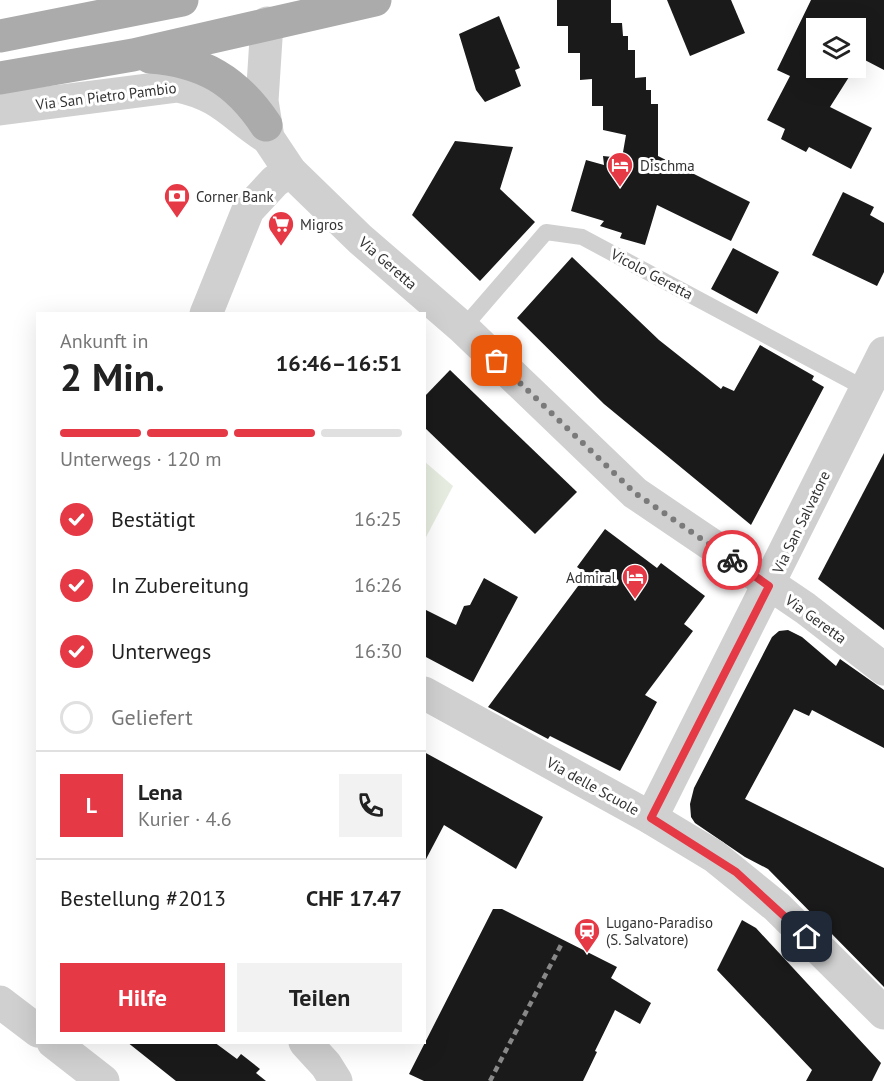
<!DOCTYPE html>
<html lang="de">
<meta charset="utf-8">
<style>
body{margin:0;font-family:"PT Sans",sans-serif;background:#f2f2f2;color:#222;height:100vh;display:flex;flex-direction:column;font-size:22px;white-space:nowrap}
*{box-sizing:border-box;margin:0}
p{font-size:20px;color:#767676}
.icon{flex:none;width:33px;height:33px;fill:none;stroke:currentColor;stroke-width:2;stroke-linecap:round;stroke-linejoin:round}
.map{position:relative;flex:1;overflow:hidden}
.side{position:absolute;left:36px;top:312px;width:390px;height:732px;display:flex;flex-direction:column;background:#fff;border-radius:0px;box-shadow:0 6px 24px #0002}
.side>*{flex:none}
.buttons{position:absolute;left:806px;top:18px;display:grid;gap:12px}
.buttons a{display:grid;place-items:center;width:60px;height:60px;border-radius:0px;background:#fff;box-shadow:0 6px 24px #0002;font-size:30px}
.pin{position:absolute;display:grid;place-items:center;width:51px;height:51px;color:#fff;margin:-26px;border-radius:12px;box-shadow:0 3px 9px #0006}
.courier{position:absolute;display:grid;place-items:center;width:60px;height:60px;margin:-30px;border:4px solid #e63946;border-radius:50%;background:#fff;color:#222;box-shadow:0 2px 8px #0007}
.overview em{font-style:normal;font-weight:800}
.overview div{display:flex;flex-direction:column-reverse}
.overview{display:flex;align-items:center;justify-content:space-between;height:102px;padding:0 24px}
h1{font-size:39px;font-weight:800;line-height:45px}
.bar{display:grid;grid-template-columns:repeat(4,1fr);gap:9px 6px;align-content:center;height:72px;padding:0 24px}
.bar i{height:8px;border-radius:4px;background:#e0e0e0}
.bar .current{background:#e63946}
.bar p{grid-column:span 4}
.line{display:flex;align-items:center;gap:15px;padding:0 24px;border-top:2px solid #e0e0e0}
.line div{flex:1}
.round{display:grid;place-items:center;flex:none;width:63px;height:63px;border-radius:0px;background:#f2f2f2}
ol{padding:0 24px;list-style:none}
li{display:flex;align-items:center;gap:18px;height:66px}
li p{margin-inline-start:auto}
li .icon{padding:6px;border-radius:50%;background:#e63946;color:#fff;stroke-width:4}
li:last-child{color:#767676}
li i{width:33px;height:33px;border:3px solid #e0e0e0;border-radius:50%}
.primary-button{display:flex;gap:12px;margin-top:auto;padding:12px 24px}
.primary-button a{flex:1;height:69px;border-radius:0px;background:#e63946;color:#fff;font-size:24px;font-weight:800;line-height:69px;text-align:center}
.primary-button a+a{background:#f2f2f2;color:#222}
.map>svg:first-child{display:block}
.green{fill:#e6ecdf}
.building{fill:#1a1a1a;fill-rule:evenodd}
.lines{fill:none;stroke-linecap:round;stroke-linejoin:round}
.service{stroke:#d0d0d0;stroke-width:16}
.minor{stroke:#d0d0d0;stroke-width:33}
.primary{stroke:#ababab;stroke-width:33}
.rail{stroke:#888;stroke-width:4.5;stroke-dasharray:6 4.5;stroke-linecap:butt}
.done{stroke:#7a7a7a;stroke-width:6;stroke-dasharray:0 10.8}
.route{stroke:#e63946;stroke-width:8}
.labels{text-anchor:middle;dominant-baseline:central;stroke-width:6;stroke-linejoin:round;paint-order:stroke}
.street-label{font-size:15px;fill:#333;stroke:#fff}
.poi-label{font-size:15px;fill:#333;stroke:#fff;text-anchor:start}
</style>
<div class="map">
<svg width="884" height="1081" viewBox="0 0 884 1081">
<rect width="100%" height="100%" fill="#fff"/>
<polygon class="green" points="425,462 453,486 425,539"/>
<g class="building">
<polygon points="557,0 611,0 611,23 622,23 623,36 628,36 628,50 635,50 635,78 646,77 646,90 651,90 651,104 658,104 658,156 750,202 731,241 657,205 645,245 620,238 622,233 600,226 604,221 571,211 586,160 604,165 603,156 622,158 626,135 603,130 603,106 592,106 592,79 580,80 580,53 568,53 568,26 557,26"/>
<polygon points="667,0 731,0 745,33 690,56"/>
<path d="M811 0H884V70L861 58 830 107 872 128 851 169 809 147 806 152 781 139 785 129 767 120 790 76 777 70ZM816 28H855V68H816Z"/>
<polygon points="499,16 520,68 515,70 521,86 485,102 476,90 459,34"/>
<polygon points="455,141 513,147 500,189 535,222 480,281 412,215"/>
<polygon points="843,192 874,207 870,215 884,223 884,272 877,286 812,255"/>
<polygon points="733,248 779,272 757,314 711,289"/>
<polygon points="572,257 659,340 721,389 723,386 734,391 760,345 814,376 812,380 824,387 751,525 604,404 517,318"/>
<polygon points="450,370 577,492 535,534 424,427 424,397"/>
<polygon points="884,453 884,630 818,579"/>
<polygon points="605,529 657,568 661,563 705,596 684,624 693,631 645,695 657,702 620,771 550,736 548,739 488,707 587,574 577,567"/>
<polygon points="484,578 518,597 473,682 424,656 424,609 456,625 464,606 470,605"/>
<polygon points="788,630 802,637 836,666 840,659 884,690 884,748 812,710 809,716 794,709 745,799 884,868 884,987 768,869 745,857 695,823 691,817 690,804 694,788 772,637 779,631"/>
<polygon points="424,752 543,817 516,869 444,825 424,863"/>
<polygon points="493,909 502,909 617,967 611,978 651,1003 640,1024 615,1010 595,1051 597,1052 583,1081 424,1081 409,1074"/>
<polygon points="742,920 756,928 881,1063 872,1081 806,1081 812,1070 717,970"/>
<polygon points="127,1042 214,1042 237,1059 241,1054 260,1069 256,1073 266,1081 176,1081"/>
</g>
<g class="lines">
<polyline class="service" points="463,328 546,232 582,237 866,389"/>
<g class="minor">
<polyline points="267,23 262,101 268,138 290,171 360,239 463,328 635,493 805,608 884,669"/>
<path d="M0 109 178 86C222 95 233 116 268 138"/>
<polyline points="206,314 248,210 275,181 290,171"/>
<polyline points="424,693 651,818 714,856 777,907 884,1013"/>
<polyline points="651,818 884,353"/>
<polyline points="0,1002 38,1031"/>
<polyline points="53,1042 103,1081"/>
<polyline points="305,1042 326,1065 336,1081"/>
</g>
<g class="primary">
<polyline points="0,36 182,0"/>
<path d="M150 57C203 61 236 80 266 125"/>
<polyline points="0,78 133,55 375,0"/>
</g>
<polyline class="rail" points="490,1081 561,945"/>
</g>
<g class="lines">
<polyline class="done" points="497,361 635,493 732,560"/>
<polyline class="route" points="732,560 769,586 651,818 736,872 807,937"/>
</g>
<defs>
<g id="hotel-pin" transform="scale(1.35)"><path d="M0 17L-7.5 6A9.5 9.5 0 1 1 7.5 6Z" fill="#e63946" stroke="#fff"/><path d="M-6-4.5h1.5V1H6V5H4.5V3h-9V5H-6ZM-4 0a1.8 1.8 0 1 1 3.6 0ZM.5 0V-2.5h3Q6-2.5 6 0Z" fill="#fff"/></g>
<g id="bank-pin" transform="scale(1.35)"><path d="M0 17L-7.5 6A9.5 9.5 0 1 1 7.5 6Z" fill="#e63946" stroke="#fff"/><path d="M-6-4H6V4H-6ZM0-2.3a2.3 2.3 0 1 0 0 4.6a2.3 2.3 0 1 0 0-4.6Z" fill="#fff"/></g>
<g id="supermarket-pin" transform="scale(1.35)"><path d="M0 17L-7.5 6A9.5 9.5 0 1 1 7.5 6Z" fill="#e63946" stroke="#fff"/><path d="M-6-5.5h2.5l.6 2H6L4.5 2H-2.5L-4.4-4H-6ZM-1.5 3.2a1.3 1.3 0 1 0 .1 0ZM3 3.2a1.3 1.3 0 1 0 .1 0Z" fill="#fff"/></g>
<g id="station-pin" transform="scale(1.35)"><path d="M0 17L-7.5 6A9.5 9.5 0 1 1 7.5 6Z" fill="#e63946" stroke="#fff"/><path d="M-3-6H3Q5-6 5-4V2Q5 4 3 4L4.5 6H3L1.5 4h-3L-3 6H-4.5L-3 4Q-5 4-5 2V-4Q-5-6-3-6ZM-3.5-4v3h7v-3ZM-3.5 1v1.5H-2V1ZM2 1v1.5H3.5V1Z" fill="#fff"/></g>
</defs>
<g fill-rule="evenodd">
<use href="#hotel-pin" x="620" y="165"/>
<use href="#bank-pin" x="177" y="196"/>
<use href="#supermarket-pin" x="281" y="224"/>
<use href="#hotel-pin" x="635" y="577"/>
<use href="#station-pin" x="587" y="931"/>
</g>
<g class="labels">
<g class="street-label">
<text transform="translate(106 96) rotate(-7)">Via San Pietro Pambio</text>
<text transform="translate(388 263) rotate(41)">Via Geretta</text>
<text transform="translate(652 274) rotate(28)">Vicolo Geretta</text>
<text transform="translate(801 522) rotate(-64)">Via San Salvatore</text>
<text transform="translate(816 619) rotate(36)">Via Geretta</text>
<text transform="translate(593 786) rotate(29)">Via delle Scuole</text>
</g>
<g class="poi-label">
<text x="640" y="165">Dischma</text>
<text x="196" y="196">Corner Bank</text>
<text x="300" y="224">Migros</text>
<text x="616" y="577" text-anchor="end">Admiral</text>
<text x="606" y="922">Lugano-Paradiso<tspan x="606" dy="17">(S. Salvatore)</tspan></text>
</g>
</g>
</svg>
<div class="buttons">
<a><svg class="icon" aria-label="layers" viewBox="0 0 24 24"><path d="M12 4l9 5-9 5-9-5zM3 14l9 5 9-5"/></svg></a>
</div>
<div class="pin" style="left:497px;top:361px;background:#ea580c"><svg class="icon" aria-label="bag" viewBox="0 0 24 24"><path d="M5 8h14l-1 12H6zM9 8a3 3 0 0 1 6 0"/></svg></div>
<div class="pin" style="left:807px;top:937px;background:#1f2937"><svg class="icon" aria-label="home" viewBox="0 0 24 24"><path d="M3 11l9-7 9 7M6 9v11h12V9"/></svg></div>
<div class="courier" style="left:732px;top:560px"><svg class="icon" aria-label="bike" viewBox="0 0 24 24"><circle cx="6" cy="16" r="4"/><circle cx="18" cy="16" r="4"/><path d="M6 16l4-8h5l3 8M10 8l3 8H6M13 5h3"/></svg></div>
<section class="side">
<div class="overview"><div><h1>2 Min.</h1><p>Ankunft in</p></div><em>16:46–16:51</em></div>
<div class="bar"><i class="current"></i><i class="current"></i><i class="current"></i><i></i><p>Unterwegs · 120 m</p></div>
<ol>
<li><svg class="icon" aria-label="check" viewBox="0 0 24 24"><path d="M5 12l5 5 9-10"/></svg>Bestätigt<p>16:25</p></li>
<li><svg class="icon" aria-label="check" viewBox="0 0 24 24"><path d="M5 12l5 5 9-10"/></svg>In Zubereitung<p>16:26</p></li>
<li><svg class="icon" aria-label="check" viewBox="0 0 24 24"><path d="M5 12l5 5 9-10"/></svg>Unterwegs<p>16:30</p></li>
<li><i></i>Geliefert</li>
</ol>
<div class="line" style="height:108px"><b class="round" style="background:#e63946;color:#fff">L</b><div><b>Lena</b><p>Kurier · 4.6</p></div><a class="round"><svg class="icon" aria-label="phone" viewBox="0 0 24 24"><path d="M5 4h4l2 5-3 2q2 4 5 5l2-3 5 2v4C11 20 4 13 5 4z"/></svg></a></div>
<div class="line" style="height:78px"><div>Bestellung #2013</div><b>CHF 17.47</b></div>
<div class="primary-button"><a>Hilfe</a><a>Teilen</a></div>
</section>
</div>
